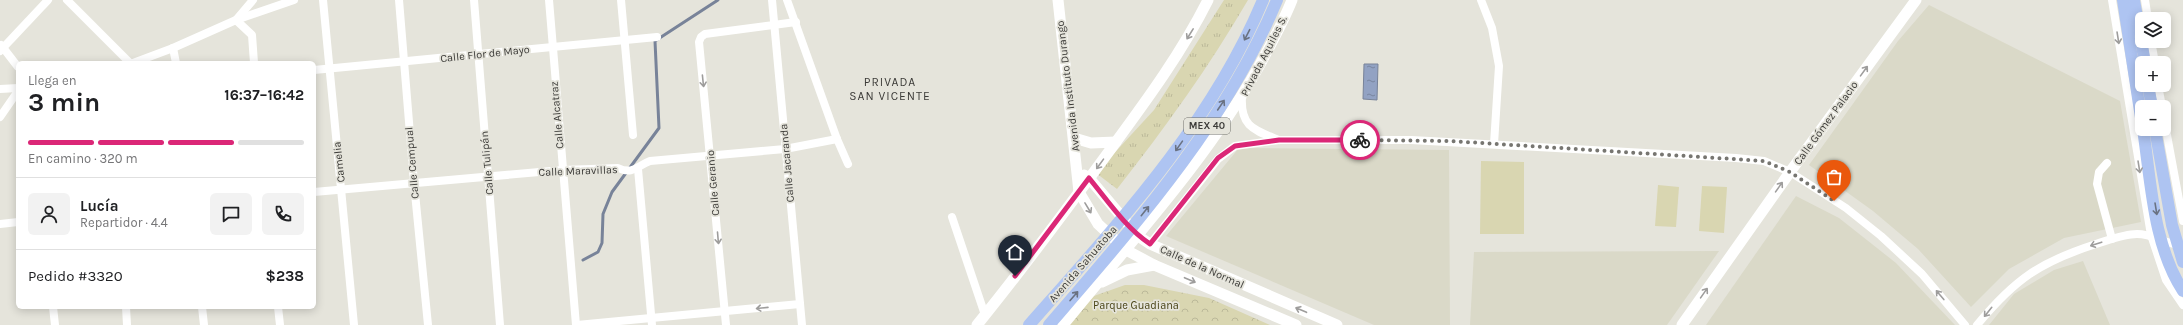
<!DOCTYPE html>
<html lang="es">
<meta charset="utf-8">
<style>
body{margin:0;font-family:Karla,sans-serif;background:#f2f2f2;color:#202124;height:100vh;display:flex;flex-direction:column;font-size:15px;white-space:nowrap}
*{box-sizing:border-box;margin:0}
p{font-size:13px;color:#757577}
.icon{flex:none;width:22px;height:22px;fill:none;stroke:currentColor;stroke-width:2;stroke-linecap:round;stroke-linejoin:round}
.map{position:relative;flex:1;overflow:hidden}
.side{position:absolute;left:16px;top:61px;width:300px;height:248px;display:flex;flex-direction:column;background:#fff;border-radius:6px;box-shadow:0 2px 10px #0003}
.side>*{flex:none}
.buttons{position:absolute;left:2135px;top:12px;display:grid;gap:8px}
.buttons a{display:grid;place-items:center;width:36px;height:36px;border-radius:6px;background:#fff;box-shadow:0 2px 10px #0003;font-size:20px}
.pin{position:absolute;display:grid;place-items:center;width:34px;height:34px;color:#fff;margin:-41px -17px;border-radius:50% 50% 50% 0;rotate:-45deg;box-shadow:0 0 4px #0007}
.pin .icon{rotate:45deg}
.courier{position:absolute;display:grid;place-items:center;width:40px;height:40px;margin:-20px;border:3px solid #db2777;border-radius:50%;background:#fff;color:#222;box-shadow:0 1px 5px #0007}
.headline em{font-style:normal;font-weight:700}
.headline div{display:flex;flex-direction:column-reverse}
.headline{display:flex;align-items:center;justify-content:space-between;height:68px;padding:0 12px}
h1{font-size:26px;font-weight:700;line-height:30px}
.bar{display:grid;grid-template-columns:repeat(4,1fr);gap:6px 4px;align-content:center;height:48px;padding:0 12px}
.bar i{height:5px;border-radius:3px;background:#e0e0e0}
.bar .active{background:#db2777}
.bar p{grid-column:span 4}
.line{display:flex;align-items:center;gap:10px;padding:0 12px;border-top:1px solid #e0e0e0}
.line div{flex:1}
.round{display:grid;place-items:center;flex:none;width:42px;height:42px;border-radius:6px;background:#f2f2f2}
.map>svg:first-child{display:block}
.built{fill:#dad9c8}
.grass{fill:url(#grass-tufts)}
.forest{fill:url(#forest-crowns)}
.garden{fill:#d9d6b1}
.water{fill:url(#water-ripples);stroke:#788399}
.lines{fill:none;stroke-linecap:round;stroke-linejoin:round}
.stream{stroke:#788399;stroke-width:3}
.street{stroke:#fff;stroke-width:8}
.secondary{stroke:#fff;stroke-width:11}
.primary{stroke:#aec4f2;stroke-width:12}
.oneway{stroke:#9e9d9c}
.oneway2{stroke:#6a7282}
.done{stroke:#777671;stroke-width:4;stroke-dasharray:0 7.2}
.route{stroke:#db2777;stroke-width:5}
.labels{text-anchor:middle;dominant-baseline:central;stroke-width:3.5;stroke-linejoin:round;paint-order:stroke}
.shield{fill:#e5e4db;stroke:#6f6e69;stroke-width:1}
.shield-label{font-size:10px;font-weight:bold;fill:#3c3b38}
.street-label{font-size:11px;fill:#3c3b38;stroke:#e5e4db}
.park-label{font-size:11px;fill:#474214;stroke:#e5e4db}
.neighbourhood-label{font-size:12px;letter-spacing:1px;fill:#3c3b38;stroke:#e5e4db}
</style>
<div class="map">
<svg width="2183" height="325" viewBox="0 0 2183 325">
<defs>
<pattern id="grass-tufts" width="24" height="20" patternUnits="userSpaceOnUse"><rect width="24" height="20" fill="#d9d6b1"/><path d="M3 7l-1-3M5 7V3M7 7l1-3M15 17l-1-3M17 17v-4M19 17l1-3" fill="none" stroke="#bbb999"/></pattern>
<pattern id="forest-crowns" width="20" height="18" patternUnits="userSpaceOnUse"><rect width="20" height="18" fill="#d9d6b1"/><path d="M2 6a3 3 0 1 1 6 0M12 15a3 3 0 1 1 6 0" fill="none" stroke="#bbb999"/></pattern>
<pattern id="water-ripples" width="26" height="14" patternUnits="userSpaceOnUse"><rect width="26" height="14" fill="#92a2c3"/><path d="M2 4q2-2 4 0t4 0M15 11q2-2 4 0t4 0" fill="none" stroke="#78859f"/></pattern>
</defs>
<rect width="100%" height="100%" fill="#e5e4db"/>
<g class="built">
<polygon points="1929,5 2120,101 2141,222 2064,238 2009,269 1971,307 1918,249 1873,211 1809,165 1898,41"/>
<polygon points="1239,148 1449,150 1450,325 1374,325 1166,236"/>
<polygon points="1796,196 1839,218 1896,263 1955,325 1706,325"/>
<polygon points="1719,251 1667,325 1470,325 1474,252"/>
<polygon points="2083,261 2110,325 1989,325 2014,294 2054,270"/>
</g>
<path class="grass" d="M1224 0H1248C1209 67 1165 128 1117 189L1096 173 1154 110Z"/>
<polygon class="forest" points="1125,285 1144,285 1209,298 1270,325 1069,325 1091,297"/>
<g class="garden">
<polygon points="1481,161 1524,162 1524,234 1480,234"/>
<polygon points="1658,185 1679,187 1676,227 1655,226"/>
<polygon points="1702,186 1727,187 1724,233 1699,231"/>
</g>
<polygon class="water" points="1364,64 1378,64 1377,100 1363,99"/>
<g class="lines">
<polyline class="stream" points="583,260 598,252 602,243 603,214 612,192 659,128 655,41 718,0"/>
<g class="street">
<polyline points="67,0 130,63"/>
<polyline points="253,0 236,20 252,35 254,63"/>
<polyline points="323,0 354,325"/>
<polyline points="399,0 414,183 428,325"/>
<polyline points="474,0 500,325"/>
<polyline points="549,0 576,325"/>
<polyline points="621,0 633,135"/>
<polyline points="772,0 802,325"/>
<polyline points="787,0 837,139 848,164"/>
<polyline points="1481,0 1492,28 1499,66 1494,144"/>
<polyline points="2112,0 2151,235 2166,280 2183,305"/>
<polyline points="2145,0 2148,19"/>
<polyline points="2151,41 2155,63"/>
<polyline points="1,45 18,67"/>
<polyline points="173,48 176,63"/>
<polyline points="0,51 48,0"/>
<polyline points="133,63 173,48 236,20 294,0"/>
<polyline points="314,70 657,37"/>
<polyline points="2158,85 2162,107"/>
<polyline points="0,89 18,88"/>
<path d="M1242 96C1240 127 1254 130 1279 140"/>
<polyline points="0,117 18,91"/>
<polyline points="2164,119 2183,221"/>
<polyline points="2107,163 2099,172 2097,184 2112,239"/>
<polyline points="638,169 652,325"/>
<path d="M314 192 562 170 618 168C633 175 637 166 650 161L785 149 837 139"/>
<polyline points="952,217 985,315"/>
<polyline points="0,224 18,222"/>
<polyline points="1150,244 1218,159 1235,146 1279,140 1411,140 1736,158 1764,161 1790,172 1846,208 1881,236 1922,274 1965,325"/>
<polyline points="53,307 55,325"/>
<polyline points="126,307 127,325"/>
<polyline points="202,307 204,325"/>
<polyline points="278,307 280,325"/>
<polyline points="577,325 800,304"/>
<polyline points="726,325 699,42 701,37 705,34 796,22"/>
<path d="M1977 325C2015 279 2040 262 2096 244 2109 240 2124 234 2137 234 2153 234 2166 244 2181 245"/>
</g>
<g class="secondary">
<polyline points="1058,0 1079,192 1098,224 1126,250 1154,265 1296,325"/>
<polyline points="1074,138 1091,143 1116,142"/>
<polyline points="1084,175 1089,178 1138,236 1150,244 1337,325"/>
<polyline points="1102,282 1127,270 1154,265"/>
<path d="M977 325C1020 272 1061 217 1102 161 1140 109 1179 58 1208 0"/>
<path d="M1063 325C1131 241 1205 162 1258 68 1270 46 1283 23 1292 0"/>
<polyline points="1682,325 1790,172 1916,0"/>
</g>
<g class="primary">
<polyline points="2123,0 2142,124"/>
<polyline points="2134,0 2145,63"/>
<polyline points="2148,85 2152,107"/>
<path d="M2143 129C2151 182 2153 245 2183 291"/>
<polyline points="2155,129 2172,225 2183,262"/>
<path d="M1029 325C1117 225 1211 125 1263 0"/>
<path d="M1049 325C1135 225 1226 123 1277 0"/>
</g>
</g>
<defs><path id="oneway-shaft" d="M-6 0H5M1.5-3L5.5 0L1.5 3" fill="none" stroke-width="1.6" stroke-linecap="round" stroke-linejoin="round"/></defs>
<g class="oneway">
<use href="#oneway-shaft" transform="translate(1190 34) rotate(122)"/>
<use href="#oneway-shaft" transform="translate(2118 38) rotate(81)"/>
<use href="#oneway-shaft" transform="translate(1864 71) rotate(-54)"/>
<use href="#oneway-shaft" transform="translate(703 81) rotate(84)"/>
<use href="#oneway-shaft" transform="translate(1100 164) rotate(126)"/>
<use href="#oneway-shaft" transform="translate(2139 167) rotate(81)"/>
<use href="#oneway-shaft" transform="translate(1779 187) rotate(-55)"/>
<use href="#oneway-shaft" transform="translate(1088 208) rotate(59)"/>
<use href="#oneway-shaft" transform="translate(718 238) rotate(85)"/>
<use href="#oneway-shaft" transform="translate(2096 244) rotate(162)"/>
<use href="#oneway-shaft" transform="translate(1190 280) rotate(23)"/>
<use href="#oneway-shaft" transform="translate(1704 293) rotate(-55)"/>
<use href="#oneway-shaft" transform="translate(1940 295) rotate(-130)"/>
<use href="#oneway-shaft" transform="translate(762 308) rotate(174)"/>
<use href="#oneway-shaft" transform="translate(1301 310) rotate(-157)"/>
<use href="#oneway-shaft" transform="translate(1988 312) rotate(129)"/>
</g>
<g class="oneway2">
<use href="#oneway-shaft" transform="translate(1247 35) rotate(117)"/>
<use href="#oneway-shaft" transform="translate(1221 105) rotate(-56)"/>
<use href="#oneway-shaft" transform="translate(1179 146) rotate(125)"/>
<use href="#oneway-shaft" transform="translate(2156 209) rotate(81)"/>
<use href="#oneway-shaft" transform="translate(1145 211) rotate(-51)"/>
<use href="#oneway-shaft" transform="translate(1074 296) rotate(-49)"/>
</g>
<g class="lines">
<polyline class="done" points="1360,140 1450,141 1764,161 1790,172 1834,201"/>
<path class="route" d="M1015 276 1089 178C1108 201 1125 227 1150 244L1218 158 1235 146 1279 140H1360"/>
</g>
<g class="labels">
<rect class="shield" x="1184" y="118" width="46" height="16" rx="3"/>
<g class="shield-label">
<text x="1207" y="126">MEX 40</text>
</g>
<g class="street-label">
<text transform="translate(485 54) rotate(-6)">Calle Flor de Mayo</text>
<text transform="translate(1264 56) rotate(-63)">Privada Aquiles S.</text>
<text transform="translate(1068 86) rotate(-97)">Avenida Instituto Durango</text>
<text transform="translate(557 115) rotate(-95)">Calle Alcatraz</text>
<text transform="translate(1826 123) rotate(-54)">Calle Gómez Palacio</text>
<text transform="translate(339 162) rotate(-96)">Camelia</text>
<text transform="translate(412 163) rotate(-95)">Calle Cempual</text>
<text transform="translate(487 163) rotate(-95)">Calle Tulipán</text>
<text transform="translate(787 163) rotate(-95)">Calle Jacaranda</text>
<text transform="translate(578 171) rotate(-2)">Calle Maravillas</text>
<text transform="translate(713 183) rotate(-95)">Calle Geranio</text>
<text transform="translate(1083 264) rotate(-49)">Avenida Sahuatoba</text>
<text transform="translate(1202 267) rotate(24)">Calle de la Normal</text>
</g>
<g class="park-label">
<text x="1136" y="305">Parque Guadiana</text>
</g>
<g class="neighbourhood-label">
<text x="890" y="82">PRIVADA<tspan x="890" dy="14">SAN VICENTE</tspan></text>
</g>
</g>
</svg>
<div class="buttons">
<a><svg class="icon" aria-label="layers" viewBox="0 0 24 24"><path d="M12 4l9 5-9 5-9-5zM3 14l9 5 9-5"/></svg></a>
<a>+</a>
<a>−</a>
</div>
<div class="pin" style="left:1834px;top:201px;background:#ea580c"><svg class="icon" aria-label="bag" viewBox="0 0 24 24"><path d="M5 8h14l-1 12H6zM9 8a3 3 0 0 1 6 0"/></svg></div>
<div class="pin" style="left:1015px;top:276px;background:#1f2937"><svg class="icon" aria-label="home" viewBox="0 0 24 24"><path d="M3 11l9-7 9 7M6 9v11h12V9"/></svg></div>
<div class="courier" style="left:1360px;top:140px"><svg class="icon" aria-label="bike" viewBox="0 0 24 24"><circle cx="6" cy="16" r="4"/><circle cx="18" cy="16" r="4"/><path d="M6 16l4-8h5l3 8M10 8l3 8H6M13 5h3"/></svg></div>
<section class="side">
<div class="headline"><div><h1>3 min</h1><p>Llega en</p></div><em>16:37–16:42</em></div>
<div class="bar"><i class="active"></i><i class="active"></i><i class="active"></i><i></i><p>En camino · 320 m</p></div>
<div class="line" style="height:72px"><a class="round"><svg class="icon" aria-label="person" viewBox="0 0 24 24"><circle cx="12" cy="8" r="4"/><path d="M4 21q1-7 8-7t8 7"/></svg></a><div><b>Lucía</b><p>Repartidor · 4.4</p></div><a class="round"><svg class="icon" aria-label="chat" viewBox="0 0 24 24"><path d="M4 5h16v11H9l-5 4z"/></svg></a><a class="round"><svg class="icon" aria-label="phone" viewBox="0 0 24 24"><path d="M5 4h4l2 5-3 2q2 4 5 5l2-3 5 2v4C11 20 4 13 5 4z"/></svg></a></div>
<div class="line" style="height:52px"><div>Pedido #3320</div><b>$238</b></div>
</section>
</div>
